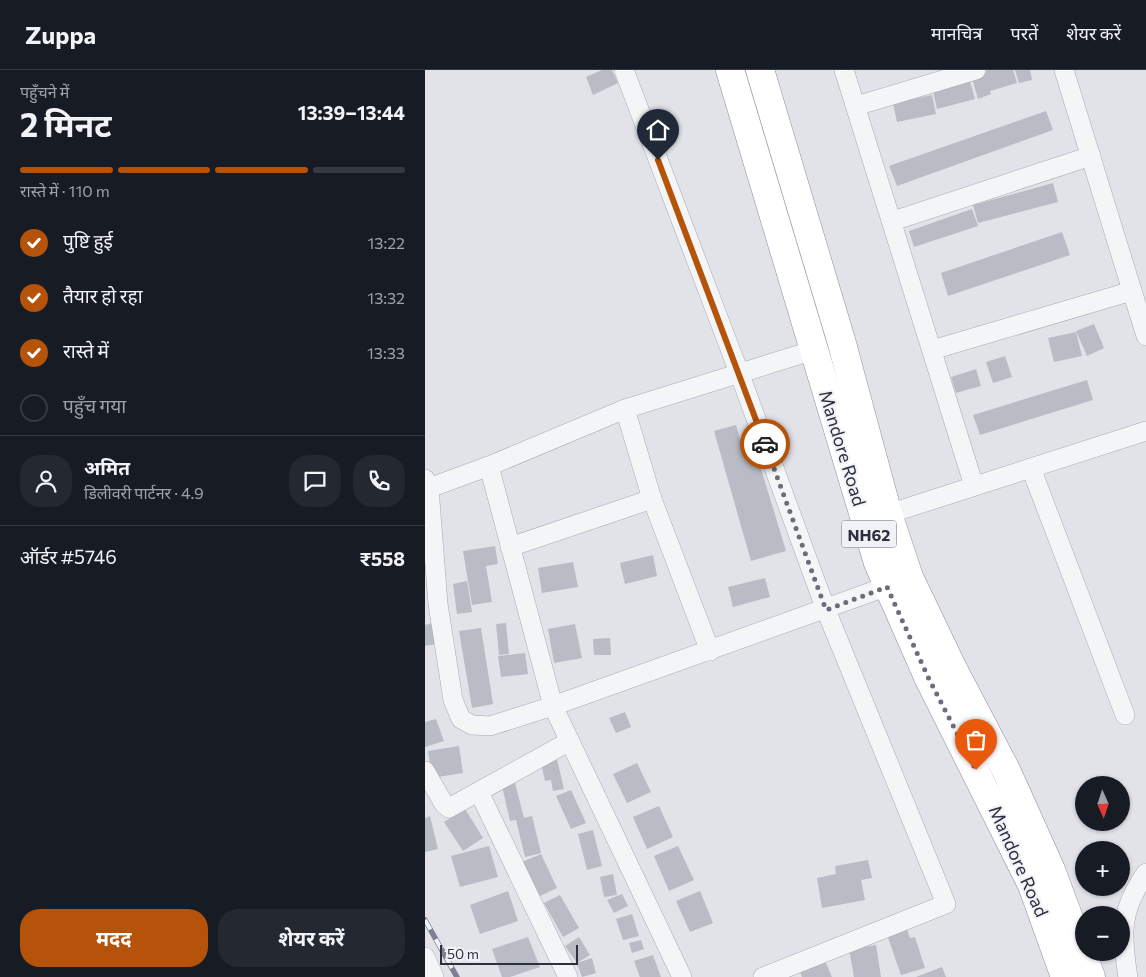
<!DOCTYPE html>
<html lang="hi">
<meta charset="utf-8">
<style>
body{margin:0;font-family:Commissioner,"Noto Sans Devanagari",sans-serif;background:#242831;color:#f1f3f6;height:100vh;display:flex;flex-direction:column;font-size:19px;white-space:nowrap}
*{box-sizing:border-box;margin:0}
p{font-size:16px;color:#9ea1a6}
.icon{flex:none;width:28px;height:28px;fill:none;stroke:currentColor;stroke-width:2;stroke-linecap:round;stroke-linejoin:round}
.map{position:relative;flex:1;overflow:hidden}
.panel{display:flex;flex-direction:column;background:#171b24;width:425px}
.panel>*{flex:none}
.needle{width:32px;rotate:177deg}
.fabs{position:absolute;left:650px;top:706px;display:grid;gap:10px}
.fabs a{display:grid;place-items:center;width:55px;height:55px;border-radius:50%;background:#171b24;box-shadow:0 1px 4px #0004;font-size:25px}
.scale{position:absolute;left:15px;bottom:12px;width:138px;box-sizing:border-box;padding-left:5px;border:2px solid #2b2f3f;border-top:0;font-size:14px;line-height:18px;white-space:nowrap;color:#2b2f3f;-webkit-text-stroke:4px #f1f2f6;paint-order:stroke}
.pin{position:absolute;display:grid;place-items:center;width:42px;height:42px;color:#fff;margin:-51px -21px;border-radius:50% 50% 50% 0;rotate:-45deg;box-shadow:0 0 5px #0007}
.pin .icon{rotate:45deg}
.courier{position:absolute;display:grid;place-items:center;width:50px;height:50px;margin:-25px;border:4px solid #b45309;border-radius:50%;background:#fff;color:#222;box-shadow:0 1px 6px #0007}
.overview em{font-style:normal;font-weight:700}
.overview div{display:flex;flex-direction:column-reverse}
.overview{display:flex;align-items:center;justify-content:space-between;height:85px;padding:0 20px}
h1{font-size:32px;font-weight:700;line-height:38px}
.bar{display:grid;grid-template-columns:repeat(4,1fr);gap:8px 5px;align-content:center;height:60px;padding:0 20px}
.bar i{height:6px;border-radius:4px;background:#363941}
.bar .selected{background:#b45309}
.bar p{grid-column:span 4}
.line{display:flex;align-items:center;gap:12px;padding:0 20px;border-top:1px solid #363941}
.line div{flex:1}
.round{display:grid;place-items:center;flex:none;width:52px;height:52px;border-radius:20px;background:#242831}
ol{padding:0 20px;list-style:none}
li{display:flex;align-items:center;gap:15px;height:55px}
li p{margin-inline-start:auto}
li .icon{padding:5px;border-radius:50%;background:#b45309;color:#fff;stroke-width:4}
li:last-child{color:#9ea1a6}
li i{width:28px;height:28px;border:2px solid #363941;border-radius:50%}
.primary-button{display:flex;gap:10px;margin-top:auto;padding:10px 20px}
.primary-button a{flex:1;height:58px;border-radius:20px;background:#b45309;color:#fff;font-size:20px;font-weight:700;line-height:58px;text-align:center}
.primary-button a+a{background:#242831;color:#f1f3f6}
header{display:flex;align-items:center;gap:30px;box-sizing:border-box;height:70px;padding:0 25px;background:#171b24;border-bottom:1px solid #363941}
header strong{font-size:24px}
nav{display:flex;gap:28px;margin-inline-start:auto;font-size:18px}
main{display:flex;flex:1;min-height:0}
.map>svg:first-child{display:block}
.building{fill:#b9bcc5}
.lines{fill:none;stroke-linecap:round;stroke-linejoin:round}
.minor-casing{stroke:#a7a9b3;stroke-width:20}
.highway-casing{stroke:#8a8f9e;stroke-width:29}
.minor{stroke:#f4f5f7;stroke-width:19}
.highway{stroke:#fff;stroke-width:28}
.rail-casing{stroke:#7c8191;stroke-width:5.5}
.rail{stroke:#f1f2f6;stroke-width:4;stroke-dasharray:11;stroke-linecap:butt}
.done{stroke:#6b6e7a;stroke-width:5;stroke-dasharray:0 9}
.route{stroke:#b45309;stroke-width:6}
.labels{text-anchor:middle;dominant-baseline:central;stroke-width:4;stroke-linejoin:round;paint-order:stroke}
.shield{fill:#f1f2f6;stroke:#666a76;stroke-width:1}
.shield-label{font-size:16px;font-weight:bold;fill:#2b2f3f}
.street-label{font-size:18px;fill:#2b2f3f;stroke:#f1f2f6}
</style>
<header>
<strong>Zuppa</strong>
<nav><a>मानचित्र</a><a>परतें</a><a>शेयर करें</a></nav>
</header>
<main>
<section class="panel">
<div class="overview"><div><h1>2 मिनट</h1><p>पहुँचने में</p></div><em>13:39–13:44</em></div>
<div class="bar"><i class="selected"></i><i class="selected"></i><i class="selected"></i><i></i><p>रास्ते में · 110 m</p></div>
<ol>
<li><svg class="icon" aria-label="check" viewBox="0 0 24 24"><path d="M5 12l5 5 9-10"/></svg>पुष्टि हुई<p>13:22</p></li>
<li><svg class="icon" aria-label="check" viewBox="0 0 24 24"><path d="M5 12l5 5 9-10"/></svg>तैयार हो रहा<p>13:32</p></li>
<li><svg class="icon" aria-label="check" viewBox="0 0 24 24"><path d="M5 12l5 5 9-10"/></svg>रास्ते में<p>13:33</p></li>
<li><i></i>पहुँच गया</li>
</ol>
<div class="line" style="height:90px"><a class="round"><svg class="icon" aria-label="person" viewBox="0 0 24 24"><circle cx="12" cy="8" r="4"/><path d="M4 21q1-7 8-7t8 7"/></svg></a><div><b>अमित</b><p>डिलीवरी पार्टनर · 4.9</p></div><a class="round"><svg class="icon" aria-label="chat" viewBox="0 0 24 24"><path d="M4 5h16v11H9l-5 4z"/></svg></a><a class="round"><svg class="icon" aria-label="phone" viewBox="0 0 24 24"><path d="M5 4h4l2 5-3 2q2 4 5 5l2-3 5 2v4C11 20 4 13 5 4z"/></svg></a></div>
<div class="line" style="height:65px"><div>ऑर्डर #5746</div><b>₹558</b></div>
<div class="primary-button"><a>मदद</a><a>शेयर करें</a></div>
</section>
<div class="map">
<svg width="721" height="907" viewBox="0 0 721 907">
<rect width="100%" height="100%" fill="#e1e3e9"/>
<g class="building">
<polygon points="177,0 187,0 193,13 168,25 161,7"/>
<polygon points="563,0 588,0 592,13 565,21 566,24 553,29 546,5"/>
<polygon points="590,0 605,0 607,10 594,13"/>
<polygon points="545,11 550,29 512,39 508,21"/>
<polygon points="507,25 511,44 472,52 468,33"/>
<polygon points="621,41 628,60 472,116 464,96"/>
<polygon points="628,113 633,132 553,153 548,135"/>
<polygon points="547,139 553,156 489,177 484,161"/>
<polygon points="637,162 645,185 523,226 516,203"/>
<polygon points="669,254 679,278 662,286 651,261"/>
<polygon points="651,262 657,286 629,292 623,268"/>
<polygon points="580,286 587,307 568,313 561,292"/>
<polygon points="551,299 556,316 531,323 526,307"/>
<polygon points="662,310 668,330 555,365 548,345"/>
<polygon points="311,355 316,372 327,369 361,481 326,491 289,361"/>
<polygon points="70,476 73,494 61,496 67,532 47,535 38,481"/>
<polygon points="228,485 232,506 200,514 195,493"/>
<polygon points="148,492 153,517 117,523 113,498"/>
<polygon points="340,508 345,527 308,537 303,517"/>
<polygon points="42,511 47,542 32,544 28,514"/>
<polygon points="7,553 12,574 0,576 0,555"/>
<polygon points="81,553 84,584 74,585 71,554"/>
<polygon points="150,554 157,588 129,593 123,559"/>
<polygon points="56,558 68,634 47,638 34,561"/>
<polygon points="185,568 186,585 169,585 168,569"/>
<polygon points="100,583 103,604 76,607 73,586"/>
<polygon points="200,642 206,657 191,663 184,648"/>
<polygon points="11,649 19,671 0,677 0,652"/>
<polygon points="34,676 38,703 7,708 3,681"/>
<polygon points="131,685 139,719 128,721 126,710 120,711 115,689"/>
<polygon points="212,693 226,722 202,733 188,704"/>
<polygon points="90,713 99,748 107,746 116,783 100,787 91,750 85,751 77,716"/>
<polygon points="146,720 161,753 146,759 131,726"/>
<polygon points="234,736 248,767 222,779 208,747"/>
<polygon points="40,739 58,768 38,781 19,752"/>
<polygon points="5,746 13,779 0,782 0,748"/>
<polygon points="168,760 177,796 162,800 153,764"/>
<polygon points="64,776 73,807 35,817 26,786"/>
<polygon points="253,776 269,810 244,821 229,786"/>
<polygon points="116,784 132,818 113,827 97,792"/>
<polygon points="443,790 447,808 436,810 440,830 397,838 392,808 411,804 410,796"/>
<polygon points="188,804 192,825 179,827 175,807"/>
<polygon points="83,821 93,851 55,864 45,835"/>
<polygon points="275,821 288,853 265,862 251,831"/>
<polygon points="197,824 203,836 189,843 182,830"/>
<polygon points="135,825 154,858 138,867 119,833"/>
<polygon points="207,844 214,866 198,870 191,849"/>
<polygon points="480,853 485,868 490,867 500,898 476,905 460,859"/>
<polygon points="103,867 115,897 85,907 77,907 67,879"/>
<polygon points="154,867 165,885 152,893 167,888 171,903 157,907 152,893 140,876"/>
<polygon points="216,870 219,879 207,883 204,873"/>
<polygon points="451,875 456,907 429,907 424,879"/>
<polygon points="397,884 407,907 377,907 372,894"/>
<polygon points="228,885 236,907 215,907 209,891"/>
<polygon points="517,897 521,907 491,907"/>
</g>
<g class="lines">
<g class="minor-casing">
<g id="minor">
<polyline points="199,0 315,305 401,540 521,834 338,907"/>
<polyline points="419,0 549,416"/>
<polyline points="639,0 721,266"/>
<polyline points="431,36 551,0"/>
<polyline points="468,151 666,86"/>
<polyline points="507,280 707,221"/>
<polyline points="200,339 227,429 285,581"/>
<polyline points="64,396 128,636 257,907"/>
<polyline points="606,398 700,645"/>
<polyline points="0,409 4,418 64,396 200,339 389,280"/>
<polyline points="4,418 13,534 28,630 36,649 47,655 65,656 128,636 474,512"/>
<polyline points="463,444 721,361"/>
<polyline points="85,477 227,429"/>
<polyline points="0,701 19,734 24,738 145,671"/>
<polyline points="54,722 143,907"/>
<polyline points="0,887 9,907"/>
<path d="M703 907C696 864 695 840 721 803"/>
</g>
</g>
<g class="highway-casing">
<g id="highway">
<polyline points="305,0 453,493 503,607 607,815 640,907"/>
<polyline points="335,0 416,270 463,444 484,507 527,597 582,702 626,800 666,907"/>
</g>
</g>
<use href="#minor" class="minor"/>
<use href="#highway" class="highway"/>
<g class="rail-casing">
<polyline id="rail" points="0,850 32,907"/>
</g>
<use href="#rail" class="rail"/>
</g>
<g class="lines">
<polyline class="done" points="340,374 401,540 462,517 503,607 551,700"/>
<polyline class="route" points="233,90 340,374"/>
</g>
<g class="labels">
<rect class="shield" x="416.5" y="450.5" width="55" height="27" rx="4"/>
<g class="shield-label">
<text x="444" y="464">NH62</text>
</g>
<g class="street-label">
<text transform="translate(418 378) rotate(73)">Mandore Road</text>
<text transform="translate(594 791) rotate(66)">Mandore Road</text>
</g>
</g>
</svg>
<div class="fabs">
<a><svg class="needle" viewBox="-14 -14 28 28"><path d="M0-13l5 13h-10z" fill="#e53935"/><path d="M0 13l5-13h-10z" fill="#9ea1a6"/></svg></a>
<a>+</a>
<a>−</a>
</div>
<div class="scale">50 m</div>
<div class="pin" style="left:551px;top:700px;background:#ea580c"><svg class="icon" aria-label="bag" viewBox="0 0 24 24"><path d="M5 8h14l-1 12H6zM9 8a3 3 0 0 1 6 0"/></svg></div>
<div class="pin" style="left:233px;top:90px;background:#1f2937"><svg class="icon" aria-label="home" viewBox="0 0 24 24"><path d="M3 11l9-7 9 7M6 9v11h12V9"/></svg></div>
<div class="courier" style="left:340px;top:374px"><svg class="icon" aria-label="car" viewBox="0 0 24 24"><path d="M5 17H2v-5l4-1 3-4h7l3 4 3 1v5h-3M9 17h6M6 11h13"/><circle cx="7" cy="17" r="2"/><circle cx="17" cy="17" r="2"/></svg></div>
</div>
</main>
